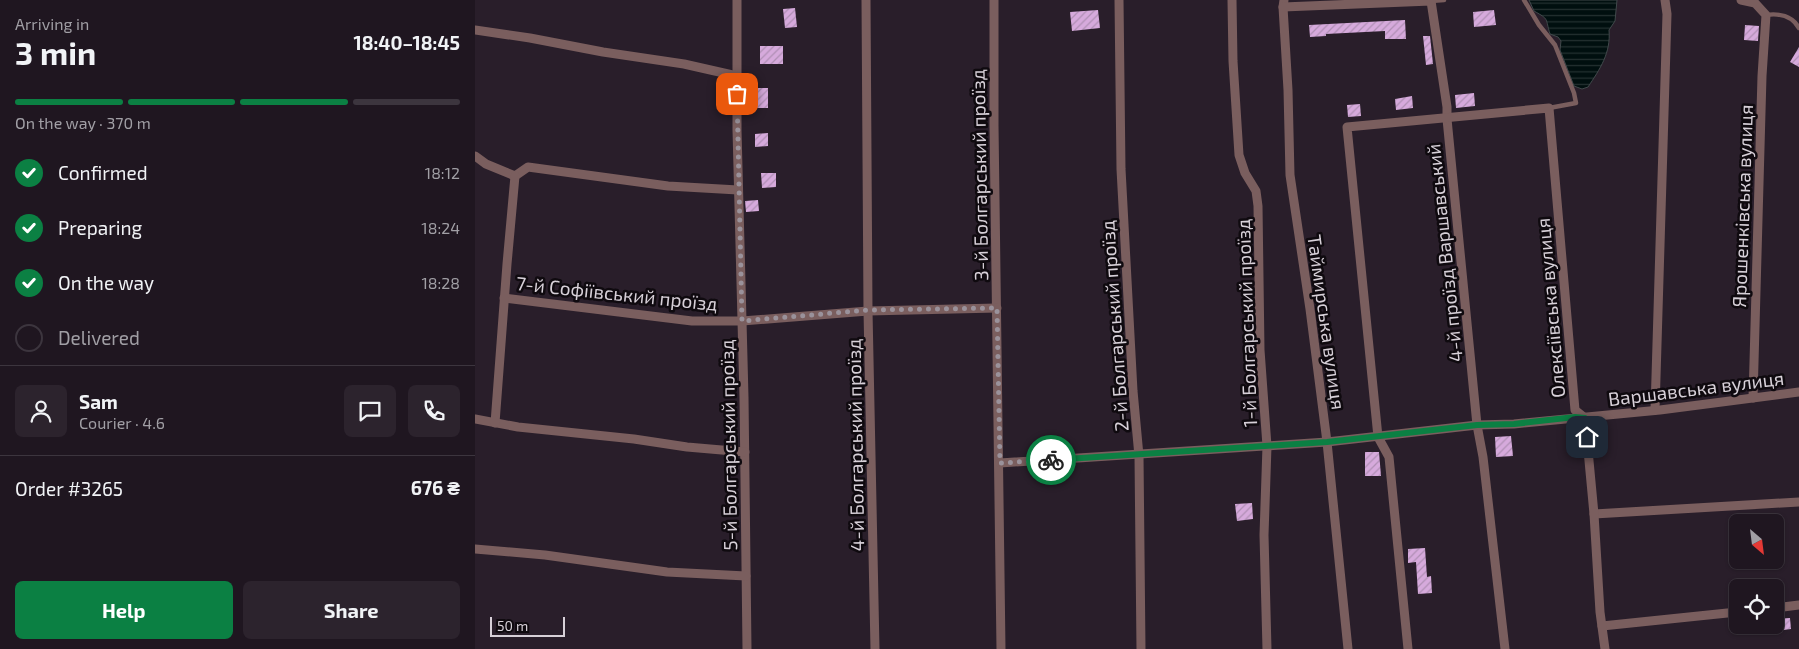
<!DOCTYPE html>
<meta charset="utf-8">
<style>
body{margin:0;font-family:"Exo 2",sans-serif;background:#2c232d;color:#f1f3f6;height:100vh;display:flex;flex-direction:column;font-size:19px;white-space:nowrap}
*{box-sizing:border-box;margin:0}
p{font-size:16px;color:#a19fa5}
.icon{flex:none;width:28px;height:28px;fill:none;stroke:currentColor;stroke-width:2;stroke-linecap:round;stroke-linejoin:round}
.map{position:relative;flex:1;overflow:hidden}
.drawer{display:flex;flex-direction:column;background:#1f1620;width:475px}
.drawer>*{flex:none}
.needle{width:32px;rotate:152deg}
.controls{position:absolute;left:1254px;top:514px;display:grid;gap:10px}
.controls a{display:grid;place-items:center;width:55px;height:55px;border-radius:8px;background:#1f1620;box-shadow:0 1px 4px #0004,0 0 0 1px #3c353e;font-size:25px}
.scale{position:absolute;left:15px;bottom:12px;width:75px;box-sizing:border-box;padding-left:5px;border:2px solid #d7d0d8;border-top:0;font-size:14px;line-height:18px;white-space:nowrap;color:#d7d0d8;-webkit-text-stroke:4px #0f0a0f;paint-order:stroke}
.pin{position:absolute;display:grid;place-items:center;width:42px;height:42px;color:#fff;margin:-21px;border-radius:10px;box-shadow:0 2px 8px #0006}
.courier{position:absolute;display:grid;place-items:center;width:50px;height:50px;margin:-25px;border:4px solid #0b8043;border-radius:50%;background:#fff;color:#222;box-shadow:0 1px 6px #0007}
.headline em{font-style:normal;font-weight:700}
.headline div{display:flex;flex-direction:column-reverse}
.headline{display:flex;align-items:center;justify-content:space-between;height:85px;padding:0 15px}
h1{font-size:32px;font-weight:700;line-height:38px}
.bar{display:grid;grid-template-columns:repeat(4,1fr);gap:8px 5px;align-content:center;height:60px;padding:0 15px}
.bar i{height:6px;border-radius:4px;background:#3c353e}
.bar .on{background:#0b8043}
.bar p{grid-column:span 4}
.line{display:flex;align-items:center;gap:12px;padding:0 15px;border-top:1px solid #3c353e}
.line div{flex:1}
.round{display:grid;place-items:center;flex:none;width:52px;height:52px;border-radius:8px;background:#2c232d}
ol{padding:0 15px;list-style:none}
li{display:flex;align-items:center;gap:15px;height:55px}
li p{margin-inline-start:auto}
li .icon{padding:5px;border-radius:50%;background:#0b8043;color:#fff;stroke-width:4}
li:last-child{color:#a19fa5}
li i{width:28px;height:28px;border:2px solid #3c353e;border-radius:50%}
.button{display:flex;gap:10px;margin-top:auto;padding:10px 15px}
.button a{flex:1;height:58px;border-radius:8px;background:#0b8043;color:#fff;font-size:20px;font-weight:700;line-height:58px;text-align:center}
.button a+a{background:#2c232d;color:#f1f3f6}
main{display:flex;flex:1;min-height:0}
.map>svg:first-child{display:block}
.water{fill:url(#water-rules);stroke:#40494b}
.building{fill:url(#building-hatch)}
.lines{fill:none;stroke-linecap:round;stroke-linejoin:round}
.lane{stroke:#7a5e5e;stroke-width:4.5}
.street{stroke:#7a5e5e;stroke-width:9}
.done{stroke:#9a929b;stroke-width:5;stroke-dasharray:0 9}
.route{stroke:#0b8043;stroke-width:6}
.labels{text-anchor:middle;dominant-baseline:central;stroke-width:5;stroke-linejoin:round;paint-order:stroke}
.street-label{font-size:19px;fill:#d7d0d8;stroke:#0f0a0f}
</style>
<main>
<section class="drawer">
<div class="headline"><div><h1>3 min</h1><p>Arriving in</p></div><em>18:40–18:45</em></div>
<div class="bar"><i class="on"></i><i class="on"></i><i class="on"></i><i></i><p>On the way · 370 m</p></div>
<ol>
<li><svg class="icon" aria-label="check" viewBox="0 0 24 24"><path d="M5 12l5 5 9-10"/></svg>Confirmed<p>18:12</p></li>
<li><svg class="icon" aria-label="check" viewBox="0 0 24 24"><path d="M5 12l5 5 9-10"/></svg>Preparing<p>18:24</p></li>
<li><svg class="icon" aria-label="check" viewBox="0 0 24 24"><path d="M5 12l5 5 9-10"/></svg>On the way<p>18:28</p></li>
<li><i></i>Delivered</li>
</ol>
<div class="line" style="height:90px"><a class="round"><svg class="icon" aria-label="person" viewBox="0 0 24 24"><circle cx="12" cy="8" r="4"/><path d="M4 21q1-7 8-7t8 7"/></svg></a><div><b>Sam</b><p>Courier · 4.6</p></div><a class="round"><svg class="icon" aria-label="chat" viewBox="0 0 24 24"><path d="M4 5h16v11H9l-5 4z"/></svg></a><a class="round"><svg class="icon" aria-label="phone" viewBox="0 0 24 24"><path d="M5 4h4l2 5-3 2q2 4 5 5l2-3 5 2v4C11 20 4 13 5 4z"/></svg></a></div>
<div class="line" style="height:65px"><div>Order #3265</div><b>676 ₴</b></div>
<div class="button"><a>Help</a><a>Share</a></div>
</section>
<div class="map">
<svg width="1324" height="649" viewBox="0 0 1324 649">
<defs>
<pattern id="water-rules" width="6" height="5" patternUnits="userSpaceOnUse" patternTransform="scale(1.25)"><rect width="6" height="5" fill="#000f0f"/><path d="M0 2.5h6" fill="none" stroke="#243131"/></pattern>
<pattern id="building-hatch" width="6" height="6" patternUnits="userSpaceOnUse" patternTransform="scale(1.25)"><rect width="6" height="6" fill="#d6aadc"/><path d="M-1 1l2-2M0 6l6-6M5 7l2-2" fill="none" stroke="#b08fb5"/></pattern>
</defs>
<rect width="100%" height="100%" fill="#291e2a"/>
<path class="water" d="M1054 0H1142L1140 21 1134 30C1136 53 1125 69 1113 87L1107 89 1099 86 1085 50 1086 41 1083 37 1075 34C1070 18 1075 20 1059 11Z"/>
<g class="building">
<polygon points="320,8 322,27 310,28 308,9"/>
<polygon points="623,10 625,28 597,31 595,12"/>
<polygon points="1019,10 1021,25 999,27 998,12"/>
<polygon points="930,20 931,39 910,39 910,31 851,34 851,36 835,37 834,25"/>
<polygon points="1270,25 1284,26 1283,41 1269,40"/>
<polygon points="948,36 955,36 958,64 951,65"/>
<rect x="285" y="46" width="23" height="18"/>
<polygon points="1324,47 1324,67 1315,62"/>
<rect x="277" y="88" width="16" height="20"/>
<polygon points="999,93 1000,106 981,108 980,95"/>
<polygon points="937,96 938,108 921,110 920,99"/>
<polygon points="885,104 886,116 873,117 872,105"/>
<polygon points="293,133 293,146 280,147 280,134"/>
<polygon points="286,173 301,173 301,187 287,188"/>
<polygon points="283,200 284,211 271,212 270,201"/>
<polygon points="980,289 981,301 971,302 970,290"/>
<polygon points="1036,436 1038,456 1021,457 1020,437"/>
<polygon points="890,452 904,452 906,476 890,476"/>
<polygon points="777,503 778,519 762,521 760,504"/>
<polygon points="950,548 952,577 956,576 957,593 943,594 941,562 933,563 933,549"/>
<polygon points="1315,618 1316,629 1300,631 1300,619"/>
</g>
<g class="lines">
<g class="lane">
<polyline points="1049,0 1064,25 1080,45 1099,93 1101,103 1074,108"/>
<polyline points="956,1 969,0"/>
<path d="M1291 15C1304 13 1317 16 1324 28"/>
</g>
<g class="street">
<polyline points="262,0 262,130 269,397 272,649"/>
<polyline points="391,0 393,311 400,649"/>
<polyline points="519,0 519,125 526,649"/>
<polyline points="644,0 646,169 658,391 664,456 666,649"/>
<polyline points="757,0 758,61 764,155 770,173 781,191 783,206 785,350 792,446 789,535 792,649"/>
<polyline points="809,0 808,7 813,90 815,175 835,309 852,442 873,649"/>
<polyline points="1266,0 1280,3 1291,15 1287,76 1278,398"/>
<polyline points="808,7 956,1 972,107 972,119 1002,425 1008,457 1030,649"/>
<polyline points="0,30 55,38 128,52 209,64 262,76"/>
<polyline points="0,156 11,164 40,176 53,167 193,186 263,190"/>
<polyline points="29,298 217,321 267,321 393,311 522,308"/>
<polyline points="1180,410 1192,14 1190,0"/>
<polyline points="0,419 43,427 159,439 212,447 270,452"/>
<polyline points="20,423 32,264 40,176"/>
<polyline points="525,463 852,442 1002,425 1039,424 1185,410 1324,392"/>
<polyline points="1119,514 1324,502"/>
<polyline points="0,549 70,555 192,572 271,576"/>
<polyline points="1300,608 1324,605"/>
<polyline points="1127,626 1262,612"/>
<polyline points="933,649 914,457 903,437 872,127 1074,108 1100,410 1110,418 1119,514 1125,612 1130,649"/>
</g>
</g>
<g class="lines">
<polyline class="done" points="262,94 267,321 393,310 522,308 525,463 576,460"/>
<polyline class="route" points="576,460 852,442 1002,425 1039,424 1100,417 1110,418 1112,437"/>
</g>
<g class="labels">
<g class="street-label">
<text transform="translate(504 175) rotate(-91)">3-й Болгарський проїзд</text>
<text transform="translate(1267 206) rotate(-88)">Ярошенківська вулиця</text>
<text transform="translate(969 253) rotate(-96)">4-й проїзд Варшавський</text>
<text transform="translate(142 293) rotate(6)">7-й Софіївський проїзд</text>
<text transform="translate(1075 308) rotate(-95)">Олексіївська вулиця</text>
<text transform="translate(852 322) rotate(82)">Таймирська вулиця</text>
<text transform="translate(771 323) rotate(-92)">1-й Болгарський проїзд</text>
<text transform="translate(639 326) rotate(-94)">2-й Болгарський проїзд</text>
<text transform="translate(1221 388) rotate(-7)">Варшавська вулиця</text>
<text transform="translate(253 445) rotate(-91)">5-й Болгарський проїзд</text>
<text transform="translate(380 445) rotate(-91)">4-й Болгарський проїзд</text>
</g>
</g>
</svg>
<div class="controls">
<a><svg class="needle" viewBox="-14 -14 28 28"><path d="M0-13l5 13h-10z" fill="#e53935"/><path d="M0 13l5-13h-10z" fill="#a19fa5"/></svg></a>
<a><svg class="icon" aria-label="locate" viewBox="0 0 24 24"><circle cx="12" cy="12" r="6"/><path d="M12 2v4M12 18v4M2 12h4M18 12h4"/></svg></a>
</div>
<div class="scale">50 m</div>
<div class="pin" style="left:262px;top:94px;background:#ea580c"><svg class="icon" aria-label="bag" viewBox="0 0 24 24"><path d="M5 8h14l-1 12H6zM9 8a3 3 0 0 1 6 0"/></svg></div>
<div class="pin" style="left:1112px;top:437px;background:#1f2937"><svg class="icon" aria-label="home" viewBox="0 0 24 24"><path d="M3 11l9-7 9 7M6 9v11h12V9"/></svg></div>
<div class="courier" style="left:576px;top:460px"><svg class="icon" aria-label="bike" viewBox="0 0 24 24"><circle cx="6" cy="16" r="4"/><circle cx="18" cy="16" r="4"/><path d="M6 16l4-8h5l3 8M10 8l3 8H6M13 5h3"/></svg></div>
</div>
</main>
